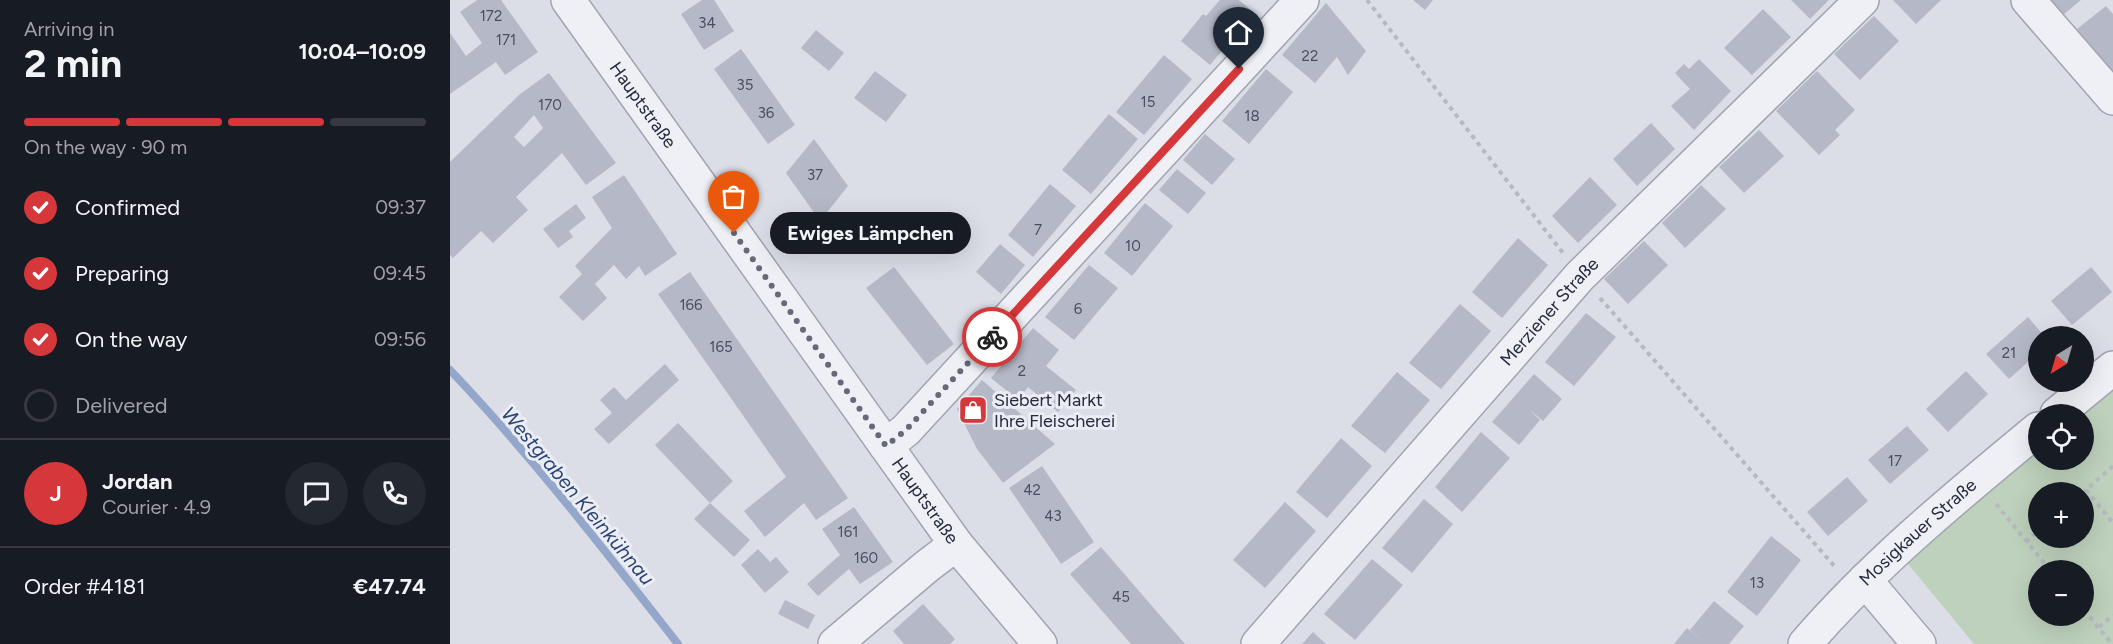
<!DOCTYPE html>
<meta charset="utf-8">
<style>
body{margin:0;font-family:Figtree,sans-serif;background:#242831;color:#f1f3f6;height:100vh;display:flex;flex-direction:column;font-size:22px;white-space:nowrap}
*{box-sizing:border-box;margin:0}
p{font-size:20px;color:#9ea1a6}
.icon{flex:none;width:33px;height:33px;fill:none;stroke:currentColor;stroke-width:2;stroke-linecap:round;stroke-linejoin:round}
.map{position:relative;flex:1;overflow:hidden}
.sheet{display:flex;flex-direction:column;background:#171b24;width:450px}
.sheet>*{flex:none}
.needle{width:39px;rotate:217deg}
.fabs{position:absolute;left:1578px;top:326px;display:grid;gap:12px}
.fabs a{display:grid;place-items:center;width:66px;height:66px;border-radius:50%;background:#171b24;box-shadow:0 6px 24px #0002;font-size:30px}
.pin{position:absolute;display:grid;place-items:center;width:51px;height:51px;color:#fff;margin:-62px -26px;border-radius:50% 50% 50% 0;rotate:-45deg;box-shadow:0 0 6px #0007}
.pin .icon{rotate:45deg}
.courier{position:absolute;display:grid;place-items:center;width:60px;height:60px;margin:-30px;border:4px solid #d5373a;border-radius:50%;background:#fff;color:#222;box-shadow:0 2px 8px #0007}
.bubble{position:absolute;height:42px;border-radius:21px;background:#171b24;box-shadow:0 6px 24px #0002;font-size:20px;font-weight:700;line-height:42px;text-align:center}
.overview em{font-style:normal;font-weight:700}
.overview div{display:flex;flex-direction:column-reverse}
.overview{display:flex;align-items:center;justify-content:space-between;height:102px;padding:0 24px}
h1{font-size:39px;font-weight:700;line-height:45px}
.bar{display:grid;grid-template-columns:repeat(4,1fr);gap:9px 6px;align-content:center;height:72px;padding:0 24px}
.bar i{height:8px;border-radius:4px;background:#363941}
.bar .selected{background:#d5373a}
.bar p{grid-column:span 4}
.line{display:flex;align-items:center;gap:15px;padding:0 24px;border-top:2px solid #363941}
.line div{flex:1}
.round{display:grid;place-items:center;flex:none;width:63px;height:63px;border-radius:32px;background:#242831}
ol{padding:0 24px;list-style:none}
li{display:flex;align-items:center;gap:18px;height:66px}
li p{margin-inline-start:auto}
li .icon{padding:6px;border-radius:50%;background:#d5373a;color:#fff;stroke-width:4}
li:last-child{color:#9ea1a6}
li i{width:33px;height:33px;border:3px solid #363941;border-radius:50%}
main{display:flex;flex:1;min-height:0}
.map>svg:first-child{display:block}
.green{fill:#bed1bc;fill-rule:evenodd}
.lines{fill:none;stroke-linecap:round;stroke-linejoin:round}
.stream{stroke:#94a6c9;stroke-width:8}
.building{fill:#b5b9c7;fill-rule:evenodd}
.minor-casing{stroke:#a1a4b1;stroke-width:36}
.path{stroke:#b6b9c1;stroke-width:4;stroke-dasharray:4.5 4.5;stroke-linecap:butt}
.minor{stroke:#eef0f5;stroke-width:33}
.done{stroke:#656978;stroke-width:6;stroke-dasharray:0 10.8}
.route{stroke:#d5373a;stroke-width:8}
.labels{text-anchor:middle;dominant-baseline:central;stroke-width:6;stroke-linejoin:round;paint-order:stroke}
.number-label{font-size:15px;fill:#494e60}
.street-label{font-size:18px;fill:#252a3d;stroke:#eaedf4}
.poi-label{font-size:18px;fill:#252a3d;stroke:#eaedf4;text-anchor:start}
.water-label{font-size:20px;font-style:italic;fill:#2d4373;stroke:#eaedf4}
</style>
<main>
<section class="sheet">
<div class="overview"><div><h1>2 min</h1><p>Arriving in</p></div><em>10:04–10:09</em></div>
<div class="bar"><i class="selected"></i><i class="selected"></i><i class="selected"></i><i></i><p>On the way · 90 m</p></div>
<ol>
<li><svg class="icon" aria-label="check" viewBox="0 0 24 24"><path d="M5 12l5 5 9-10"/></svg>Confirmed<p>09:37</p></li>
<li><svg class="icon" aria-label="check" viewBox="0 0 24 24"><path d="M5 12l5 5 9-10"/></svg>Preparing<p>09:45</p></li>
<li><svg class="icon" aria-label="check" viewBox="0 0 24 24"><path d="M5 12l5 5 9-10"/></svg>On the way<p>09:56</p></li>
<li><i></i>Delivered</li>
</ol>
<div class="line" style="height:108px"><b class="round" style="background:#d5373a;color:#fff">J</b><div><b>Jordan</b><p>Courier · 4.9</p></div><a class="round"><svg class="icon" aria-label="chat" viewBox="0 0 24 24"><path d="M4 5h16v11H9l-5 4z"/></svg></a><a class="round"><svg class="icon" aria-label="phone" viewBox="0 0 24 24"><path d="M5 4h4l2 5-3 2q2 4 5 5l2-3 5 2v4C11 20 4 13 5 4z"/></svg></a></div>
<div class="line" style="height:78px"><div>Order #4181</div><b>€47.74</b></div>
</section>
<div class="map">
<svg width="1663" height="644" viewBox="0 0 1663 644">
<rect width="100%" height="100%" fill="#dbdee7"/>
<path class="green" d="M1663 374V644H1524L1449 553 1588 436V459H1634V414H1615ZM1588 492H1634V537H1588ZM1588 570H1634V615H1588Z"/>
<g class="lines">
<path class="stream" d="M0 370C82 456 155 551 228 644"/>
</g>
<g class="building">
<polygon points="27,0 51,0 88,52 55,75 46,62 0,94 0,33 16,56 32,43 10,12"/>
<polygon points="252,0 264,0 284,31 254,50 231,14"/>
<polygon points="770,0 789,0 804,13 760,65 731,41 753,14 756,16"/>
<polygon points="963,0 983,0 975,10"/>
<polygon points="1341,0 1379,0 1360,19"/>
<polygon points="1443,0 1491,0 1466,24"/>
<polygon points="1600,0 1631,0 1613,15"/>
<polygon points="876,3 916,51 898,75 887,57 865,83 832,55"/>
<polygon points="1656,6 1663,14 1663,72 1627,29"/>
<polygon points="1313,9 1341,37 1302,75 1274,48"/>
<polygon points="1424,16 1449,41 1410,80 1384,54"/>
<polygon points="366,30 394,53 379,71 351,48"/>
<polygon points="291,49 345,125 318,144 264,69"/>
<polygon points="714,55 742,79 694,135 666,112"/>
<polygon points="1249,59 1281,91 1244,130 1221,106 1240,89 1225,73 1234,64 1239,69"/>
<polygon points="816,69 843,92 799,144 772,121"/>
<polygon points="425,71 457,95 436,122 404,98"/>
<polygon points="1367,71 1405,110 1385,130 1390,135 1369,155 1326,111"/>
<path d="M99 73 166 163 136 185 112 153 66 197 78 210 43 243 31 231 3 258 0 255V162L69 95ZM84 115 93 128 74 147 64 137Z"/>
<polygon points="659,114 688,139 641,194 612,170"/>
<polygon points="1201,123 1225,149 1187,186 1163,159"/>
<polygon points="1309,130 1334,156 1294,193 1269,167"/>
<polygon points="755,134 785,159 762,185 733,160"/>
<polygon points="364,139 398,186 370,221 336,173"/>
<polygon points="727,169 756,193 738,214 709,190"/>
<polygon points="174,175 227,254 195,276 189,266 176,279 164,265 145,284 157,298 133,321 109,297 132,274 125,266 162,228 142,197"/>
<polygon points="1140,177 1167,205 1128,243 1102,216"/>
<polygon points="600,184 626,206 583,257 558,235"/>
<polygon points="1251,185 1276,209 1235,248 1212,223"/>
<polygon points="695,203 723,226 682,276 654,253"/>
<polygon points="126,204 136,218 119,231 123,237 108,248 93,229"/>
<polygon points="1068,238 1098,265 1052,318 1022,292"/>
<polygon points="1194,241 1218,265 1178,304 1154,279"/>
<polygon points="550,244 575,265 551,294 526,272"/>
<polygon points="639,265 668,288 624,340 595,317"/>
<polygon points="444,267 504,344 477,365 416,288"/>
<polygon points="1641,267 1662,292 1622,325 1601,301"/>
<polygon points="240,272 398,498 366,520 354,503 315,537 294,511 336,477 208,294"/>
<polygon points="1010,304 1041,331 991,389 959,363"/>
<polygon points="1136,313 1166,337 1124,386 1095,362"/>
<polygon points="1578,317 1594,336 1588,336 1588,353 1559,379 1536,354"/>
<polygon points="583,328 609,350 596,366 626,390 608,412 578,387 568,400 541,378"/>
<polygon points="215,364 229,380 159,444 144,429 162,413 150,400 164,387 176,400"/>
<polygon points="1516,371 1538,394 1498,432 1476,409"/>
<polygon points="947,372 980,400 935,453 901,426"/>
<polygon points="1084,374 1112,399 1093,421 1080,410 1090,420 1069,445 1042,422"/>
<polygon points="532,380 605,444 553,483 527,449 507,409"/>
<polygon points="228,423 283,481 260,503 205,445"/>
<polygon points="1457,426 1479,450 1440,484 1418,460"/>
<polygon points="1031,432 1060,458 1012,512 985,487"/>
<polygon points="891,438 922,466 877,518 846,492"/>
<polygon points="592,466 644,542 611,564 559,488"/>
<polygon points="1397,477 1418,501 1378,536 1357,512"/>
<polygon points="974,499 1003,524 962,573 932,548"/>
<polygon points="835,502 866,531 815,588 783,560"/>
<polygon points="260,503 300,540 284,557 244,519"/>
<polygon points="404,507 443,562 410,584 399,569 368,596 357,584 390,555 372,529"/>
<polygon points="1321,536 1351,560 1307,616 1277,592"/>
<polygon points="651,547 708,613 735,644 681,644 620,574"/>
<polygon points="308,549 320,562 326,557 339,572 315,593 291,565"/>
<polygon points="922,559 953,585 905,640 874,614"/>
<polygon points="335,600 365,615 358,629 328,614"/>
<polygon points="1264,601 1294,626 1279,644 1224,644 1237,628 1254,642 1240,630"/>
<polygon points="473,604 505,639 500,644 454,644 443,631"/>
<polygon points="863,632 876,644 852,644"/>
</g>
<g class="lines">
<g class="minor-casing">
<g id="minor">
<path id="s1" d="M118 0 506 544 590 644"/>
<polyline points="1578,0 1663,98"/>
<polyline points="1607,414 1663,368"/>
<polyline points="436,446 456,430 852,0"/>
<polyline points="1415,580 1469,644"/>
<polyline points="385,644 476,567 506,544"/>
<path id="s2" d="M808 644 1130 276 1412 0"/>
<path id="s3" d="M1355 644C1424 564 1507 496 1588 429"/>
</g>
</g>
<g class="path">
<polyline points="917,0 1113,253"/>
<polyline points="1150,298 1386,568"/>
<polyline points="1663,466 1636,490 1663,523"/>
<polyline points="1546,504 1600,570"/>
<polyline points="1576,542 1588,531"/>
<polyline points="1634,610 1662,644"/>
<polyline points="1649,627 1663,615"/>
</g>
<use href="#minor" class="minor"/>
</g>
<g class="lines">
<polyline class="done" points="284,233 436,446 456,430 542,337"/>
<polyline class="route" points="542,337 789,69"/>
</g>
<defs>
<g id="shop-square" transform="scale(1.5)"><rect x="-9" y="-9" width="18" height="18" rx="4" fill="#d5373a" stroke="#eaedf4"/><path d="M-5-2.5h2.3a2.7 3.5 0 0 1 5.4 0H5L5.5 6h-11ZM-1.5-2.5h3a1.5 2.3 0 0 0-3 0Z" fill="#fff"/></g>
</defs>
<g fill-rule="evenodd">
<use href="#shop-square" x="523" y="410"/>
</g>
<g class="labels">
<g class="number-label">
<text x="41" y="16">172</text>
<text x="257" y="23">34</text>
<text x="56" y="40">171</text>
<text x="860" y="56">22</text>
<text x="295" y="85">35</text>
<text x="698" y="102">15</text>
<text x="100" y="105">170</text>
<text x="316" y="113">36</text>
<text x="802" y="116">18</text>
<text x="365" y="175">37</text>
<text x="588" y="230">7</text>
<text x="683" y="246">10</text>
<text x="241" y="305">166</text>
<text x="628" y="309">6</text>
<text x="271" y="347">165</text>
<text x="1559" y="353">21</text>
<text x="572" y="371">2</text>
<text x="1445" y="461">17</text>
<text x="582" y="490">42</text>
<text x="603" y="516">43</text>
<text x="398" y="532">161</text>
<text x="416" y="558">160</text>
<text x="1307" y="583">13</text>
<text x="671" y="597">45</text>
</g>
<g class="street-label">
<text stroke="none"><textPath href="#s1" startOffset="129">Hauptstraße</textPath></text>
<text stroke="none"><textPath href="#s2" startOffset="442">Merziener Straße</textPath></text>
<text stroke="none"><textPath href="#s1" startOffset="615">Hauptstraße</textPath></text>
<text stroke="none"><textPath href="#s3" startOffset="159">Mosigkauer Straße</textPath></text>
</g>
<g class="poi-label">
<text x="544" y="400">Siebert Markt<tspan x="544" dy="21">Ihre Fleischerei</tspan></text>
</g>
<g class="water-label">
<text transform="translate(128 496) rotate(50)">Westgraben Kleinkühnau</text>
</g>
</g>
</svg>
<div class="fabs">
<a><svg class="needle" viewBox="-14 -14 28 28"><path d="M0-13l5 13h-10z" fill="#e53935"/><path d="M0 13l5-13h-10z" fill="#9ea1a6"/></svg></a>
<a><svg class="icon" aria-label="locate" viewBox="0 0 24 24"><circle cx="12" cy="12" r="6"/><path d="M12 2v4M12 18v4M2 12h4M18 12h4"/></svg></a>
<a>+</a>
<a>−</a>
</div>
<div class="pin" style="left:284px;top:233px;background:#ea580c"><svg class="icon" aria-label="bag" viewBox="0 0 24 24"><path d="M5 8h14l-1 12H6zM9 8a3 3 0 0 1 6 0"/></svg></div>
<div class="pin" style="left:789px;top:69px;background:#1f2937"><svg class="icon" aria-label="home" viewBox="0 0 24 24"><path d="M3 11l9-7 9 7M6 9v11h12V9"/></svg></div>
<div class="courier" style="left:542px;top:337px"><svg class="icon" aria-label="bike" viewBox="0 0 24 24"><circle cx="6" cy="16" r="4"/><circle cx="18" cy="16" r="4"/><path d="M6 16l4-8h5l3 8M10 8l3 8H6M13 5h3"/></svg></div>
<div class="bubble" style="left:320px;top:212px;width:201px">Ewiges Lämpchen</div>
</div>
</main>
